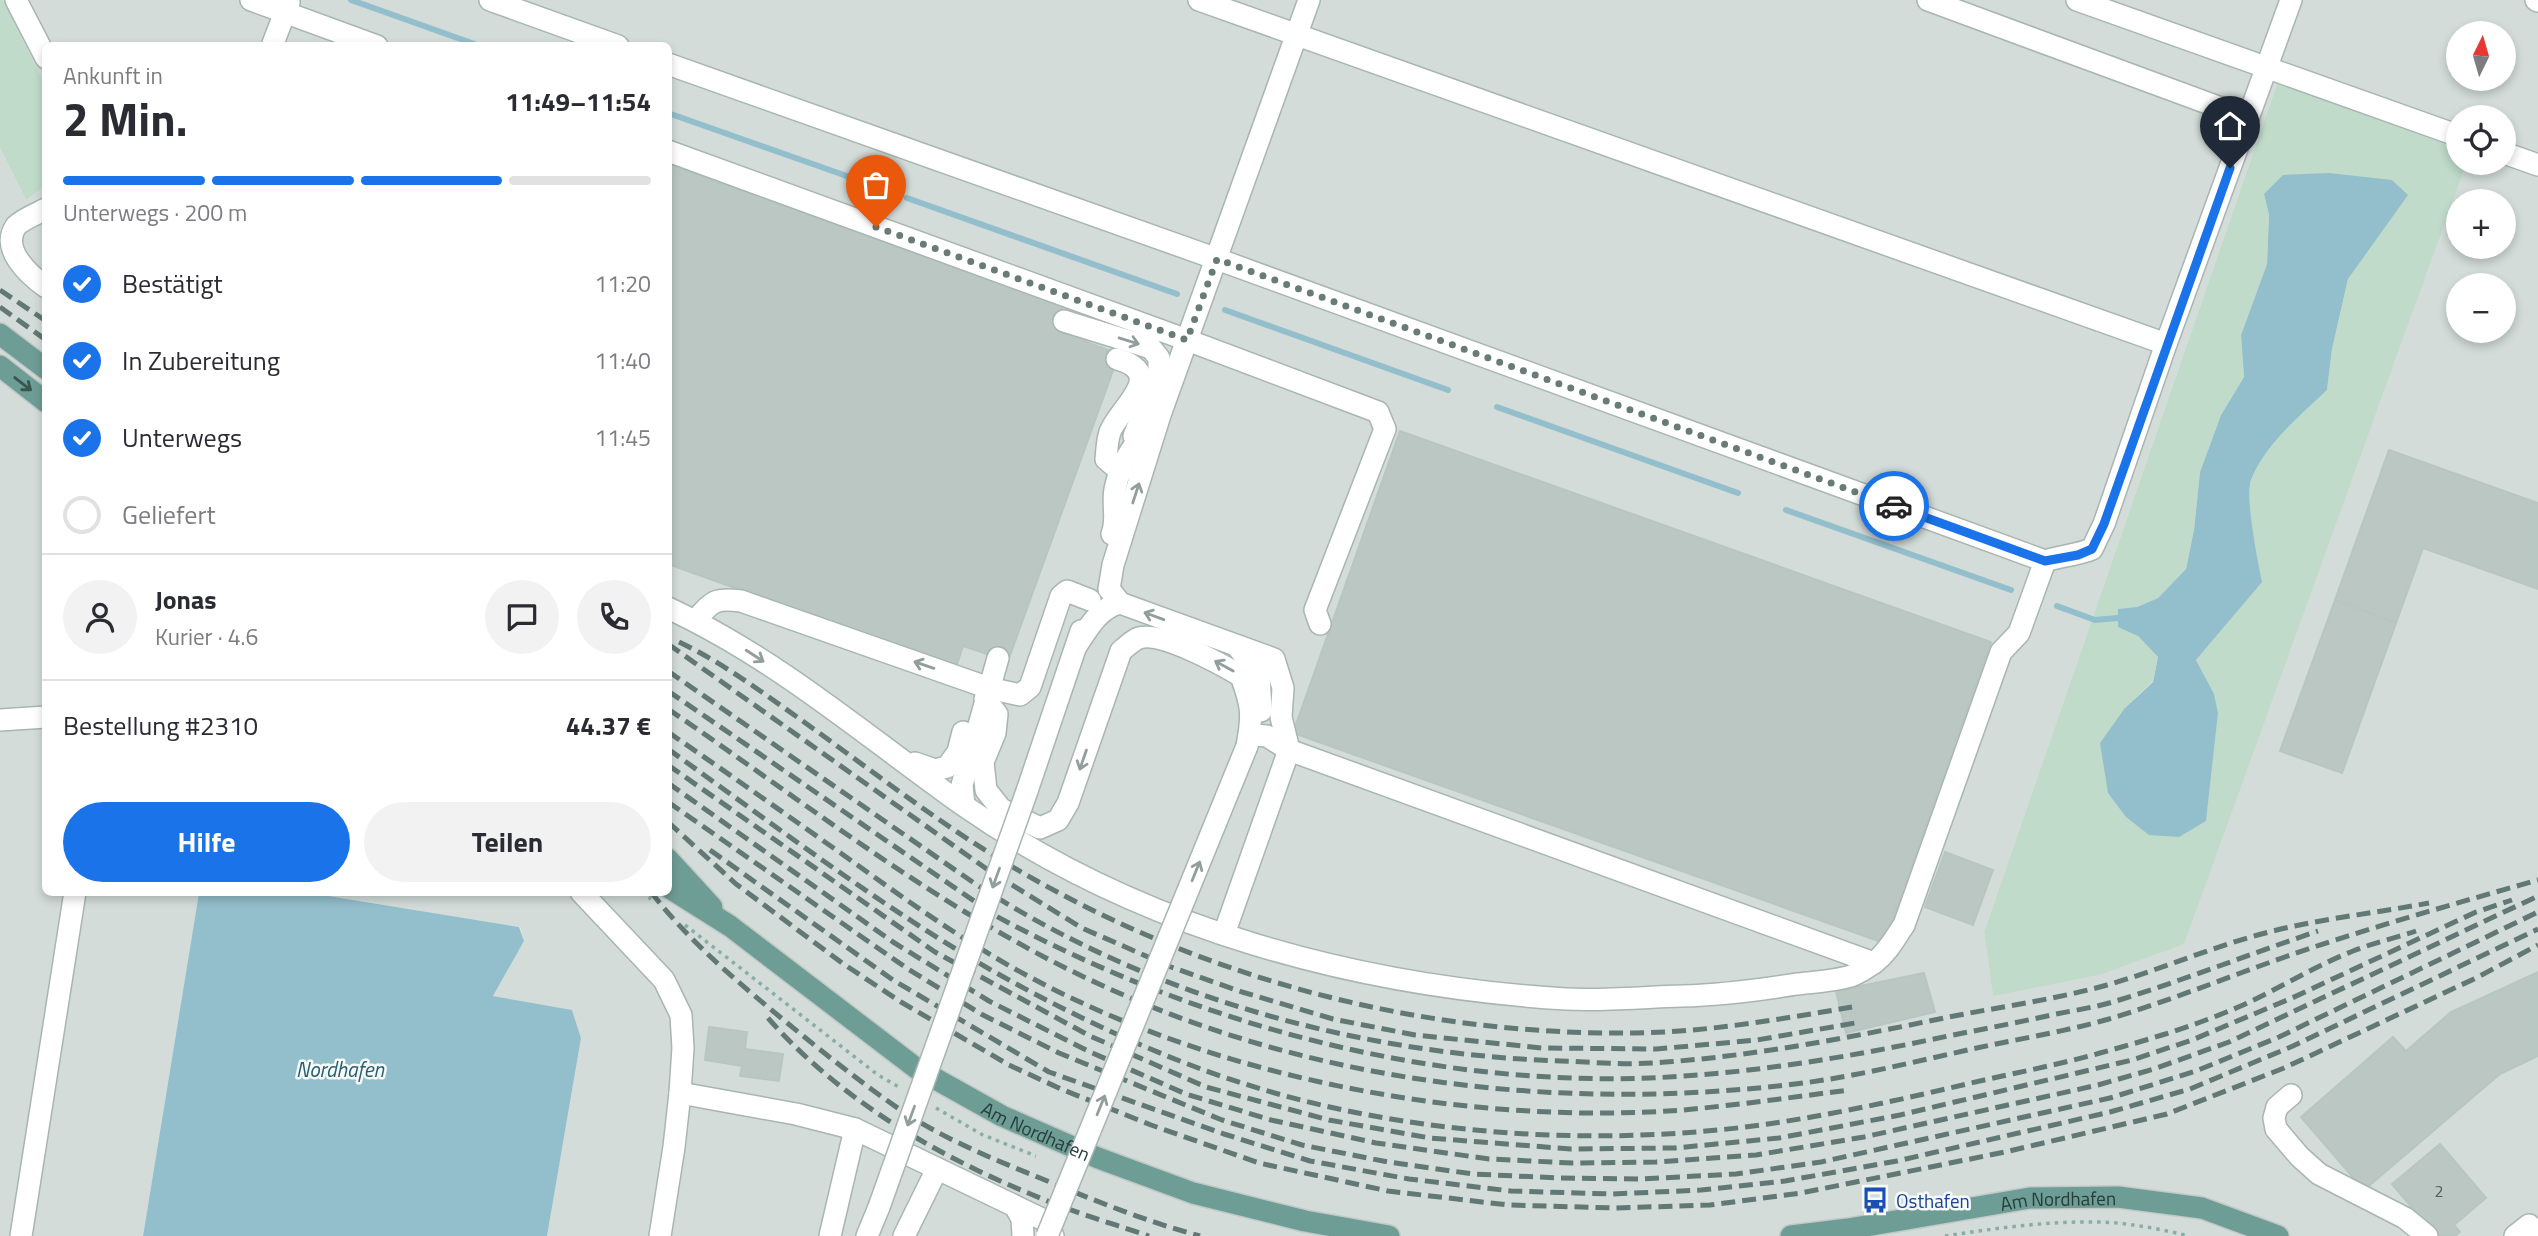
<!DOCTYPE html>
<html lang="de">
<meta charset="utf-8">
<style>
body{margin:0;font-family:"Titillium Web",sans-serif;background:#f2f2f3;color:#2b2b33;height:100vh;display:flex;flex-direction:column;font-size:26px;white-space:nowrap}
*{box-sizing:border-box;margin:0}
p{font-size:23px;color:#7c7c81}
.icon{flex:none;width:38px;height:38px;fill:none;stroke:currentColor;stroke-width:2;stroke-linecap:round;stroke-linejoin:round}
.map{position:relative;flex:1;overflow:hidden}
.details{position:absolute;left:42px;top:42px;width:630px;height:854px;display:flex;flex-direction:column;background:#fff;border-radius:10px;box-shadow:0 4px 10px #0003}
.details>*{flex:none}
.needle{width:46px;rotate:5deg}
.buttons{position:absolute;left:2446px;top:21px;display:grid;gap:14px}
.buttons a{display:grid;place-items:center;width:70px;height:70px;border-radius:50%;background:#fff;box-shadow:0 4px 10px #0003;font-size:35px}
.pin{position:absolute;display:grid;place-items:center;width:60px;height:60px;color:#fff;margin:-72px -30px;border-radius:50% 50% 50% 0;rotate:-45deg;box-shadow:0 0 7px #0007}
.pin .icon{rotate:45deg}
.courier{position:absolute;display:grid;place-items:center;width:70px;height:70px;margin:-35px;border:5px solid #1a73e8;border-radius:50%;background:#fff;color:#222;box-shadow:0 2px 9px #0007}
.head em{font-style:normal;font-weight:700}
.head div{display:flex;flex-direction:column-reverse}
.head{display:flex;align-items:center;justify-content:space-between;height:119px;padding:0 21px}
h1{font-size:46px;font-weight:700;line-height:52px}
.bar{display:grid;grid-template-columns:repeat(4,1fr);gap:10px 7px;align-content:center;height:84px;padding:0 21px}
.bar i{height:9px;border-radius:5px;background:#e1e1e2}
.bar .on{background:#1a73e8}
.bar p{grid-column:span 4}
.line{display:flex;align-items:center;gap:18px;padding:0 21px;border-top:2px solid #e1e1e2}
.line div{flex:1}
.round{display:grid;place-items:center;flex:none;width:74px;height:74px;border-radius:37px;background:#f2f2f3}
ol{padding:0 21px;list-style:none}
li{display:flex;align-items:center;gap:21px;height:77px}
li p{margin-inline-start:auto}
li .icon{padding:7px;border-radius:50%;background:#1a73e8;color:#fff;stroke-width:4}
li:last-child{color:#7c7c81}
li i{width:38px;height:38px;border:4px solid #e1e1e2;border-radius:50%}
.primary-button{display:flex;gap:14px;margin-top:auto;padding:14px 21px}
.primary-button a{flex:1;height:80px;border-radius:42px;background:#1a73e8;color:#fff;font-size:28px;font-weight:700;line-height:80px;text-align:center}
.primary-button a+a{background:#f2f2f3;color:#2b2b33}
.map>svg:first-child{display:block}
.built{fill:#d3dcd9;fill-rule:evenodd}
.green{fill:#c0dbca;fill-rule:evenodd}
.water{fill:#93becc}
.lines{fill:none;stroke-linecap:round;stroke-linejoin:round}
.stream{stroke:#93becc;stroke-width:6}
.building{fill:#bac7c3;stroke:#b8c6c1;stroke-width:2}
.minor-casing{stroke:#a8b5b1;stroke-width:24}
.major-casing{stroke:#c2c9c8;stroke-width:24}
.path{stroke:#89ada5;stroke-width:3.5;stroke-dasharray:3.5 5;stroke-linecap:butt}
.minor{stroke:#fff;stroke-width:21}
.major{stroke:#6e9d95;stroke-width:21}
.rail{stroke:#617874;stroke-width:5;stroke-dasharray:14 7;stroke-linecap:butt}
.minor-bridge-casing{stroke:#a8b5b1;stroke-width:24;stroke-linecap:butt}
.minor-bridge{stroke:#fff;stroke-width:21}
.oneway{stroke:#929e9c}
.oneway2{stroke:#385550}
.done{stroke:#697b77;stroke-width:7;stroke-dasharray:0 12.6}
.route{stroke:#1a73e8;stroke-width:9}
.labels{text-anchor:middle;dominant-baseline:central;stroke-width:5;stroke-linejoin:round;paint-order:stroke}
.number-label{font-size:16px;fill:#4b605c}
.street-label{font-size:19px;fill:#263d39;stroke:#f5f9f8}
.transit-label{font-size:19px;fill:#164399;stroke:#f5f9f8;text-anchor:start}
.water-label{font-size:21px;font-style:italic;fill:#265f73;stroke:#f5f9f8}
</style>
<div class="map">
<svg width="2538" height="1236" viewBox="0 0 2538 1236">
<rect width="100%" height="100%" fill="#e5edea"/>
<g class="built">
<path d="M3 0H2538V1236H547L581 1038 572 1010 493 996 524 941 520 927 310 893 668 892V46H46L45 85ZM2459 33H2504V79H2459ZM2277 84 2455 147 2459 155V117H2504V163H2462L2464 167 2376 413 1993 995 1984 932ZM2459 201H2504V247H2459ZM2459 285H2504V331H2459Z"/>
<polygon points="0,148 26,200 45,186 46,892 199,893 143,1236 0,1236"/>
</g>
<g class="green">
<polygon points="0,0 3,0 45,85 45,186 26,200 0,148"/>
<path d="M2277 84 2455 147 2459 155V163H2462L2465 167 2184 944 2102 974 1993 996 1984 932ZM2264 194 2374 240 2348 279 2332 349 2327 390C2300 416 2265 444 2251 480 2245 497 2258 562 2261 582L2196 660 2214 694 2218 713 2206 821 2125 708 2153 681 2158 657 2138 636 2137 607 2158 598 2186 569 2194 530 2200 472 2221 415 2244 377 2241 335 2267 264 2269 215Z"/>
</g>
<g class="water">
<path d="M2329 173 2392 180 2408 195 2348 279 2332 349 2327 390C2300 416 2265 444 2251 480 2245 497 2258 562 2262 582L2196 660 2214 694 2218 713 2206 821 2179 837 2149 835 2126 817 2108 793 2100 743 2125 708 2153 682 2158 657 2138 636 2118 627V609L2137 607 2158 598 2186 569 2194 530 2200 472 2221 415 2244 377 2241 335 2267 264 2269 215 2264 194 2283 175Z"/>
<polygon points="199,893 310,893 519,927 524,941 493,996 572,1010 581,1038 547,1236 143,1236"/>
</g>
<g class="lines">
<g class="stream">
<polyline points="351,0 480,46"/>
<polyline points="668,113 861,181"/>
<polyline points="907,198 1177,294"/>
<polyline points="1225,310 1448,390"/>
<polyline points="1497,407 1738,493"/>
<polyline points="1786,510 2011,590"/>
<polyline points="2057,606 2095,620 2118,618"/>
</g>
</g>
<g class="building">
<polygon points="668,164 1068,308 1060,332 1119,354 1008,661 963,646 956,667 668,564"/>
<polygon points="1400,431 1991,642 1884,943 1293,733"/>
<polygon points="2389,450 2538,503 2538,589 2423,548 2396,623 2335,600"/>
<polygon points="2335,600 2396,623 2342,773 2280,751"/>
<polygon points="1945,852 1993,870 1973,925 1925,907"/>
<polygon points="2538,972 2538,1056 2500,1074 2364,1190 2301,1117 2393,1037 2406,1051 2451,1012"/>
<polygon points="1924,973 1935,1012 1846,1033 1836,991"/>
<polygon points="709,1027 747,1032 745,1049 783,1054 779,1081 740,1076 742,1066 705,1060"/>
<polygon points="2440,1144 2486,1198 2454,1225 2460,1232 2455,1236 2436,1236 2392,1184"/>
</g>
<g class="lines">
<g class="minor-casing">
<g id="minor">
<polyline points="16,0 46,58"/>
<polyline points="251,0 377,46"/>
<polyline points="490,0 618,46"/>
<polyline points="1199,0 2166,344"/>
<polyline points="1928,0 2248,118"/>
<polyline points="2077,0 2459,136"/>
<polyline points="2536,0 2538,1"/>
<polyline points="272,46 289,2"/>
<path d="M668 64 1217 259 2045 561C2061 556 2077 555 2092 549L2104 524 2166 344 2291 0"/>
<polyline points="668,151 1187,340 1378,412 1385,429 1315,610 1320,624"/>
<polyline points="2504,153 2538,165"/>
<path d="M46 209C36 214 23 219 16 226 0 249 29 275 46 287"/>
<polyline points="1064,321 1151,348 1159,358 1159,374 1134,436"/>
<path d="M1117 359C1169 374 1119 408 1110 432 1107 440 1107 451 1106 459L1121 472"/>
<path d="M1112 534C1118 519 1112 505 1115 489 1121 460 1135 443 1154 422"/>
<polyline points="1120,603 1109,589 1113,565 1160,415 1309,0"/>
<path d="M668 608C776 658 867 737 963 805 1139 928 1354 986 1566 999 1604 1001 1644 997 1682 996 1720 995 1759 990 1797 984 1815 982 1834 981 1851 976 1859 973 1868 967 1875 962 1888 952 1895 938 1904 925L2001 652 2019 633 2045 561"/>
<path d="M696 621C711 600 717 598 741 601L989 688 1020 695 1030 687 1061 596 1067 591 1090 600"/>
<path d="M1077 645C1088 628 1099 608 1120 603L1274 659 1283 688 1281 717 1289 750 1224 934"/>
<polyline points="1237,646 1259,674 1261,711"/>
<path d="M985 699 997 714 995 733 983 762 986 790 1001 809 1040 828 1058 820 1068 803 1121 651C1126 647 1133 640 1139 638 1161 631 1221 664 1241 676 1252 706 1253 714 1247 746"/>
<polyline points="0,720 46,717"/>
<polyline points="1253,735 1267,736 1289,750 1874,963"/>
<polyline points="915,763 935,770 947,767 958,752 963,732"/>
<polyline points="1027,791 1081,631"/>
<polyline points="964,805 962,785 998,658"/>
<polyline points="581,892 664,980 681,1015 683,1048 680,1093 674,1147 660,1236"/>
<polyline points="680,1093 796,1114 855,1129 1046,1221 1053,1236"/>
<polyline points="2291,1095 2277,1107 2274,1118 2276,1129 2300,1157 2319,1174 2405,1218 2427,1236"/>
<polyline points="1015,1206 1022,1219 1023,1236"/>
<polyline points="21,1236 75,892"/>
<polyline points="830,1236 855,1129"/>
<polyline points="867,1236 879,1207"/>
<polyline points="904,1236 937,1169"/>
<polyline points="2515,1236 2529,1225 2538,1235"/>
</g>
</g>
<g class="major-casing">
<g id="major">
<polyline points="0,334 46,369"/>
<polyline points="0,366 46,402"/>
<polyline points="668,859 712,907"/>
<path id="s1" d="M668 887 730 926 916 1068 1002 1116 1098 1158 1193 1193 1305 1221 1389 1236"/>
<path id="s2" d="M1791 1236 1848 1229 2030 1198 2118 1197 2202 1208 2278 1236"/>
</g>
</g>
<g class="path">
<polyline points="642,892 651,899"/>
<polyline points="685,925 878,1075 899,1087"/>
<polyline points="936,1108 983,1135 1036,1156"/>
<path d="M1945 1236C1991 1229 2039 1222 2086 1222 2120 1221 2156 1228 2189 1236"/>
</g>
<use href="#minor" class="minor"/>
<use href="#major" class="major"/>
<g class="rail">
<polyline points="0,290 46,321"/>
<polyline points="0,307 46,340"/>
<path d="M679 642C721 662 759 690 797 717 863 764 928 815 996 857 1189 975 1410 1036 1636 1033 1708 1032 1781 1019 1852 1007"/>
<polyline points="668,644 991,872 1082,928 1171,967 1242,992 1333,1019 1415,1035 1542,1048 1656,1049 1757,1040 1855,1023"/>
<path d="M668 671 974 883C1147 996 1355 1054 1561 1061 1591 1062 1622 1065 1652 1063 1750 1057 1847 1038 1944 1018 1998 1007 2054 1000 2107 985 2156 971 2202 951 2251 937 2308 920 2370 914 2429 903"/>
<path d="M668 691 996 916C1194 1023 1422 1086 1649 1078 1749 1074 1850 1057 1948 1036 1984 1029 2020 1022 2056 1014 2076 1010 2097 1007 2116 1001 2184 980 2250 954 2318 931"/>
<path d="M668 709C809 805 944 913 1099 984 1314 1084 1560 1112 1795 1084 1855 1077 1913 1062 1972 1049 2017 1039 2064 1032 2109 1019 2179 998 2247 969 2317 946 2390 922 2464 901 2538 880"/>
<path d="M668 732C726 772 784 813 842 854 891 889 939 924 991 955 1187 1073 1455 1127 1683 1110 1738 1105 1794 1097 1849 1090"/>
<path d="M668 749C770 822 871 899 979 963 1058 1009 1158 1057 1245 1084 1407 1136 1600 1148 1768 1124 1836 1114 1904 1099 1971 1083 2014 1073 2058 1065 2100 1053 2148 1040 2198 1025 2243 1005 2280 988 2315 966 2353 951 2373 943 2395 938 2416 931"/>
<polyline points="668,765 935,952 1090,1036 1206,1087 1329,1120 1430,1138 1571,1149 1675,1148 1779,1138 1900,1115 2132,1060 2192,1040 2292,998 2476,912 2512,900"/>
<polyline points="668,783 893,942 989,1001 1088,1051 1186,1094 1271,1120 1376,1143 1489,1159 1572,1163 1656,1162 1756,1155 1864,1137 2098,1085 2154,1069 2229,1042 2538,896"/>
<polyline points="668,802 908,969 981,1014 1059,1053 1222,1120 1302,1145 1388,1162 1473,1174 1559,1178 1640,1179 1736,1174 1821,1162 2110,1098 2196,1071 2279,1037 2538,912"/>
<polyline points="668,822 736,884 842,963 901,1002 1009,1065 1061,1089 1151,1125 1259,1163 1388,1191 1508,1205 1615,1208 1710,1205 1801,1193 2005,1152 2167,1114 2284,1068 2476,978 2538,945"/>
<polyline points="710,850 893,980 1049,1072 1224,1134 1310,1161 1409,1179 1511,1191 1613,1194 1701,1190 1785,1181 1897,1161 2110,1112 2190,1089 2293,1046 2538,929"/>
<path d="M651 892C688 940 734 979 780 1017 820 1050 860 1082 902 1111 944 1139 993 1159 1040 1178 1093 1200 1145 1221 1200 1236"/>
<path d="M768 1018C838 1098 935 1155 1033 1195 1070 1211 1110 1223 1149 1236"/>
</g>
<g class="minor-bridge-casing">
<g id="minor-bridge">
<polyline points="879,1207 1027,791"/>
<polyline points="1047,1236 1247,746"/>
</g>
</g>
<use href="#minor-bridge" class="minor-bridge"/>
</g>
<defs><path id="oneway-shaft" d="M-6 0H5M1.5-3L5.5 0L1.5 3" fill="none" stroke-width="1.6" stroke-linecap="round" stroke-linejoin="round" transform="scale(1.75)"/></defs>
<g class="oneway">
<use href="#oneway-shaft" transform="translate(1129 341) rotate(17)"/>
<use href="#oneway-shaft" transform="translate(1136 493) rotate(-72)"/>
<use href="#oneway-shaft" transform="translate(1154 616) rotate(-160)"/>
<use href="#oneway-shaft" transform="translate(755 656) rotate(33)"/>
<use href="#oneway-shaft" transform="translate(924 665) rotate(-161)"/>
<use href="#oneway-shaft" transform="translate(1224 666) rotate(-151)"/>
<use href="#oneway-shaft" transform="translate(1083 760) rotate(109)"/>
<use href="#oneway-shaft" transform="translate(1196 871) rotate(-68)"/>
<use href="#oneway-shaft" transform="translate(996 878) rotate(110)"/>
<use href="#oneway-shaft" transform="translate(1101 1105) rotate(-68)"/>
<use href="#oneway-shaft" transform="translate(911 1116) rotate(110)"/>
</g>
<use class="oneway2" href="#oneway-shaft" transform="translate(23 384) rotate(38)"/>
<g class="lines">
<polyline class="done" points="876,227 1187,340 1217,259 1894,506"/>
<polyline class="route" points="1894,506 2045,561 2078,555 2092,549 2104,524 2230,168"/>
</g>
<defs>
<g id="bus-bare" transform="scale(2.1)"><path d="M-5-6H5V4H4V6H2V4H-2V6H-4V4H-5ZM-3.5-4V0h7V-4ZM-3.5 1.2v1.5H-2V1.2ZM2 1.2v1.5H3.5V1.2Z" fill="#1a4fb4" stroke="#f5f9f8" stroke-width="2.5" paint-order="stroke"/></g>
</defs>
<g fill-rule="evenodd">
<use href="#bus-bare" x="1875" y="1200"/>
</g>
<g class="labels">
<g class="number-label">
<text x="2439" y="1191">2</text>
</g>
<g class="street-label">
<text stroke="none"><textPath href="#s1" startOffset="443">Am Nordhafen</textPath></text>
<text stroke="none"><textPath href="#s2" startOffset="270">Am Nordhafen</textPath></text>
</g>
<g class="transit-label">
<text x="1896" y="1200">Osthafen</text>
</g>
<g class="water-label">
<text x="340" y="1069">Nordhafen</text>
</g>
</g>
</svg>
<div class="buttons">
<a><svg class="needle" viewBox="-14 -14 28 28"><path d="M0-13l5 13h-10z" fill="#e53935"/><path d="M0 13l5-13h-10z" fill="#7c7c81"/></svg></a>
<a><svg class="icon" aria-label="locate" viewBox="0 0 24 24"><circle cx="12" cy="12" r="6"/><path d="M12 2v4M12 18v4M2 12h4M18 12h4"/></svg></a>
<a>+</a>
<a>−</a>
</div>
<div class="pin" style="left:876px;top:227px;background:#ea580c"><svg class="icon" aria-label="bag" viewBox="0 0 24 24"><path d="M5 8h14l-1 12H6zM9 8a3 3 0 0 1 6 0"/></svg></div>
<div class="pin" style="left:2230px;top:168px;background:#1f2937"><svg class="icon" aria-label="home" viewBox="0 0 24 24"><path d="M3 11l9-7 9 7M6 9v11h12V9"/></svg></div>
<div class="courier" style="left:1894px;top:506px"><svg class="icon" aria-label="car" viewBox="0 0 24 24"><path d="M5 17H2v-5l4-1 3-4h7l3 4 3 1v5h-3M9 17h6M6 11h13"/><circle cx="7" cy="17" r="2"/><circle cx="17" cy="17" r="2"/></svg></div>
<section class="details">
<div class="head"><div><h1>2 Min.</h1><p>Ankunft in</p></div><em>11:49–11:54</em></div>
<div class="bar"><i class="on"></i><i class="on"></i><i class="on"></i><i></i><p>Unterwegs · 200 m</p></div>
<ol>
<li><svg class="icon" aria-label="check" viewBox="0 0 24 24"><path d="M5 12l5 5 9-10"/></svg>Bestätigt<p>11:20</p></li>
<li><svg class="icon" aria-label="check" viewBox="0 0 24 24"><path d="M5 12l5 5 9-10"/></svg>In Zubereitung<p>11:40</p></li>
<li><svg class="icon" aria-label="check" viewBox="0 0 24 24"><path d="M5 12l5 5 9-10"/></svg>Unterwegs<p>11:45</p></li>
<li><i></i>Geliefert</li>
</ol>
<div class="line" style="height:126px"><a class="round"><svg class="icon" aria-label="person" viewBox="0 0 24 24"><circle cx="12" cy="8" r="4"/><path d="M4 21q1-7 8-7t8 7"/></svg></a><div><b>Jonas</b><p>Kurier · 4.6</p></div><a class="round"><svg class="icon" aria-label="chat" viewBox="0 0 24 24"><path d="M4 5h16v11H9l-5 4z"/></svg></a><a class="round"><svg class="icon" aria-label="phone" viewBox="0 0 24 24"><path d="M5 4h4l2 5-3 2q2 4 5 5l2-3 5 2v4C11 20 4 13 5 4z"/></svg></a></div>
<div class="line" style="height:91px"><div>Bestellung #2310</div><b>44.37 €</b></div>
<div class="primary-button"><a>Hilfe</a><a>Teilen</a></div>
</section>
</div>
